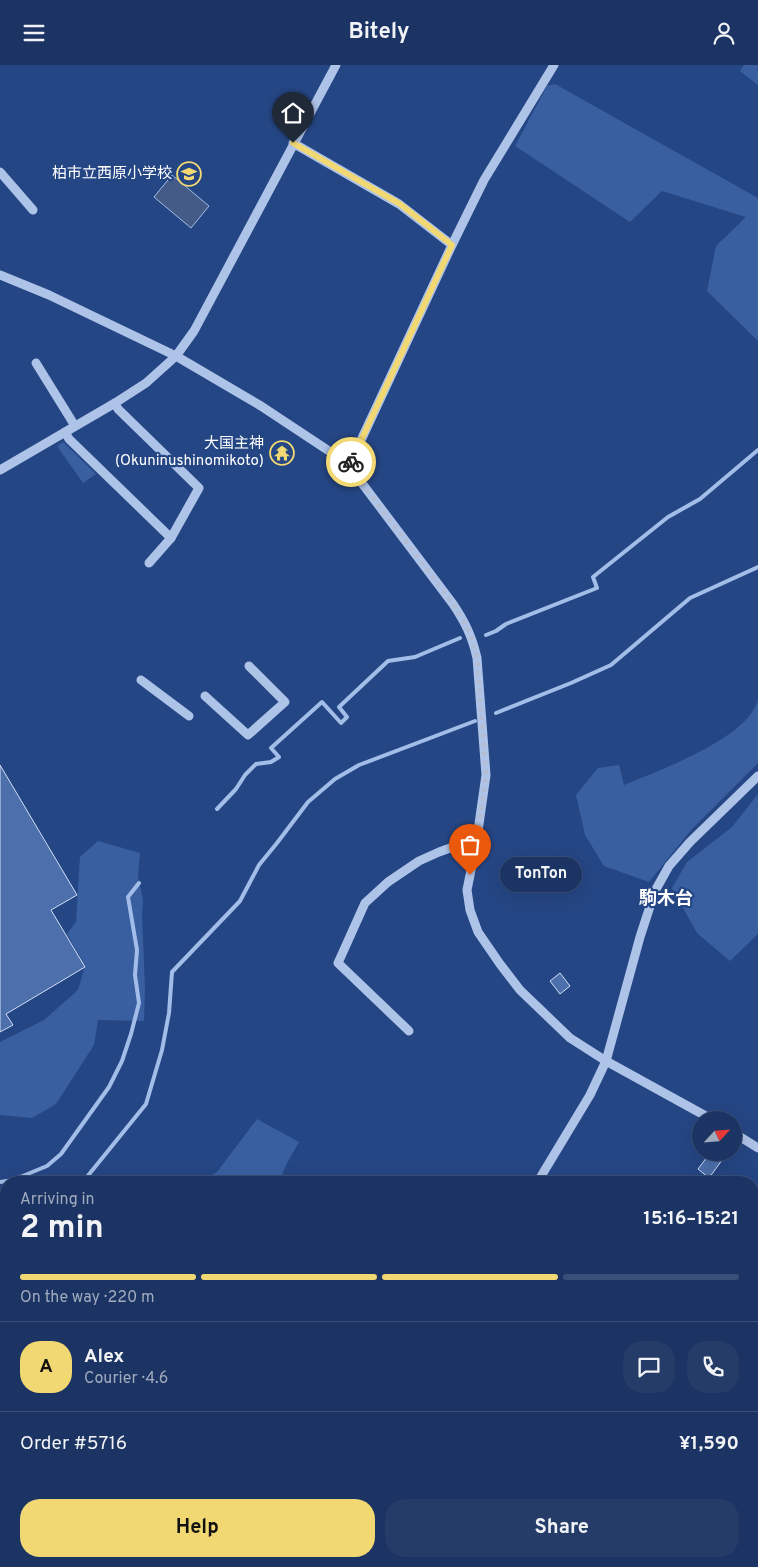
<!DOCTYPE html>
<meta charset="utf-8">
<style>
body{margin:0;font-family:Overpass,"Noto Sans JP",sans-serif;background:#253c69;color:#f1f3f6;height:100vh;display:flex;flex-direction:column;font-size:19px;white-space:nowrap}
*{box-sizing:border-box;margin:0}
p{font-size:16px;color:#a0aabe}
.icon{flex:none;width:28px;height:28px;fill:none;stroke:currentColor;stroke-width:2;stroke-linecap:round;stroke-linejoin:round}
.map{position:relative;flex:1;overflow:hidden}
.panel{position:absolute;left:0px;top:1111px;width:759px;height:391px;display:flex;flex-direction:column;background:#1c3463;border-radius:20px 20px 0 0;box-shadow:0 5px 20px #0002,0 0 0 1px #3a4f78}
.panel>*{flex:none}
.needle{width:32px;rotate:64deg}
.tools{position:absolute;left:692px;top:1046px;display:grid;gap:10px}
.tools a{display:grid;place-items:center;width:50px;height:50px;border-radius:50%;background:#1c3463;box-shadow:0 5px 20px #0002,0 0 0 1px #3a4f78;font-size:25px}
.pin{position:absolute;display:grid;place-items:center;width:42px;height:42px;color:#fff;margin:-51px -21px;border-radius:50% 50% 50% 0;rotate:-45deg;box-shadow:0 0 5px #0007}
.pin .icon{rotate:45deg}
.courier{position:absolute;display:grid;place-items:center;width:50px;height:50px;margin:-25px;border:4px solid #f1d872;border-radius:50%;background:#fff;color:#222;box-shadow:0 1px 6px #0007}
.bubble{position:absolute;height:35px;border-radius:18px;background:#1c3463;box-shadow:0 5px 20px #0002,0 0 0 1px #3a4f78;font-size:16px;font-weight:700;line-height:35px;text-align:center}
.summary em{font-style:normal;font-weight:700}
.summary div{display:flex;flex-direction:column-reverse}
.summary{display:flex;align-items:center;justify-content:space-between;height:85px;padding:0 20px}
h1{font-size:32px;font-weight:700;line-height:38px}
.bar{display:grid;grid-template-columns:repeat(4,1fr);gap:8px 5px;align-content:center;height:60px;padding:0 20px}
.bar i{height:6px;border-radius:4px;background:#3a4f78}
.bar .selected{background:#f1d872}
.bar p{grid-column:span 4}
.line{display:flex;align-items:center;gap:12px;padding:0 20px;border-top:1px solid #3a4f78}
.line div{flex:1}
.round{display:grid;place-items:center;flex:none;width:52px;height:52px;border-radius:20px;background:#253c69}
.action{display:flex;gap:10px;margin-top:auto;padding:10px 20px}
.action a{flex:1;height:58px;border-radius:20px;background:#f1d872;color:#111;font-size:20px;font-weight:700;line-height:58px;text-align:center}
.action a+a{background:#253c69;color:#f1f3f6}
header{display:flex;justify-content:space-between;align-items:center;height:65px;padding:0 20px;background:#1c3463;font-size:22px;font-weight:700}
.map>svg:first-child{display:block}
.green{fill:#395fa0}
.water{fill:#445b88;stroke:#a2bde8}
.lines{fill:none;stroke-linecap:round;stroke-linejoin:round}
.stream{stroke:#a2bde8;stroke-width:4}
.building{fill:#4d70ac;stroke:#d2dff6}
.minor{stroke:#aec3e8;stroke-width:9}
.done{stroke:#b3bed4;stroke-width:5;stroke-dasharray:0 9}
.route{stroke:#f1d872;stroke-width:6}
.labels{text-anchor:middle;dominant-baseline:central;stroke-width:4.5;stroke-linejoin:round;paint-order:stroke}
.poi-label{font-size:15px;fill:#fff;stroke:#254684;text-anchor:end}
.quarter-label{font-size:18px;font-weight:bold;fill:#fff;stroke:#254684}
</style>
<header><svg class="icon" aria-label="menu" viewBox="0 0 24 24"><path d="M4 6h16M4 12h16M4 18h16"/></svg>Bitely<svg class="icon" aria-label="person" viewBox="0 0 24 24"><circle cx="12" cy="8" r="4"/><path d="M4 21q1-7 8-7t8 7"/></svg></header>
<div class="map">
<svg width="758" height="1502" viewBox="0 0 758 1502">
<rect width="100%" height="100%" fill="#254684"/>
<g class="green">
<polygon points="744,0 758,0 758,20 740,6"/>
<polygon points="555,19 758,133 758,276 707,226 716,181 746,152 662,126 630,157 515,81 547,21"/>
<polygon points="63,377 96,409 83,418 57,381"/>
<path d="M758 633V698L692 764 649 817 604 801 585 770 576 730 598 703 619 700 624 720C658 706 752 672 758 633Z"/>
<polygon points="758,729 758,869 730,896 697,868 672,823 687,797 732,762"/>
<polygon points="98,776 140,788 138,811 143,835 142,850 145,924 144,956 98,955 94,980 56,1039 32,1053 0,1050 0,977 44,955 78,925 85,901 67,869 76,857 80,792"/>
<polygon points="257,1054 299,1077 287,1098 279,1117 201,1117 217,1107"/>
<polygon points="6,1147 6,1189 0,1195 0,1154"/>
<polygon points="6,1224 6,1496 204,1496 202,1502 0,1502 0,1225"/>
</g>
<polygon class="water" points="172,110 209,141 191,163 154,132"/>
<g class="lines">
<g class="stream">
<polyline points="486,570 496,566 506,559 597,523 593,512 668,452 700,434 758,385"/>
<polyline points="496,648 571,618 611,600 690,533 758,502"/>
<polyline points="217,744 236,724 245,710 256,699 271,697 279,692 271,683 322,637 341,658 347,652 339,642 388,596 415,592 460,573"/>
<polyline points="0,1117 13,1115 47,1101 61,1089 109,1022 122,996 131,969 139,938 135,910 137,885 128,832 139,818"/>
<polyline points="82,1118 146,1039 162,985 169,948 172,907 240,836 259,800 277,778 308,737 335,714 359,700 475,656"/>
<polyline points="0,1200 6,1194"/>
</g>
</g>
<g class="building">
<polygon points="0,700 77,830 51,845 85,902 6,949 13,960 0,967"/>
<polygon points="560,908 570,921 560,929 550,916"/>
<polygon points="710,1088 720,1088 725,1091 709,1113 698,1104"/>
</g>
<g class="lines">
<g class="minor">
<polyline points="293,78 399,139 452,180"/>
<polyline points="0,107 33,145"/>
<path d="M0 210 49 230 176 291 261 341 329 386 349 401 453 539C465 557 472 571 477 593L486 710 476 780 467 825 470 845 478 867 500 899 520 925 570 973 606 996 713 1055"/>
<polyline points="36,298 75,361"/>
<polyline points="115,338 118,344 199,423 171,473 149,498"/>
<polyline points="65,367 69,374 171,473"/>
<polyline points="349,401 452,180 484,115 554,0"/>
<polyline points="0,405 115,338 146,318 176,291 194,266 336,0"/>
<polyline points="141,615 189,651"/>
<polyline points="205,631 248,670 285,637 249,601"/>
<polyline points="409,966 338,898 365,838 388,817 419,796 439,787 464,778 476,780"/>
<polyline points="734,1068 758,1083"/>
<polyline points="537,1118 590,1030 606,996 640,872 655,826 669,801 690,777 758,711"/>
<polyline points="601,1496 615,1502"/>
<polyline points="291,1502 294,1496"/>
</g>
</g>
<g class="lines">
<polyline class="done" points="351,397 349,401 453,539 470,567 477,593 486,710 476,780 470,810"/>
<polyline class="route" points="293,78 400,139 452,180 351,397"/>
</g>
<defs>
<g id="school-ring" transform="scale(1.25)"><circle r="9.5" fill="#254684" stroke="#f1d872" stroke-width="1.5"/><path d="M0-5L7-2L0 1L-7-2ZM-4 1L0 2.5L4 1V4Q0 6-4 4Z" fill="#f1d872"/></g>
<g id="temple-ring" transform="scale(1.25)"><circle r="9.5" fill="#254684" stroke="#f1d872" stroke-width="1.5"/><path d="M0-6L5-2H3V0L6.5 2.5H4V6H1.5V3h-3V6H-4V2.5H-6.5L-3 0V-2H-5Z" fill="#f1d872"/></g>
</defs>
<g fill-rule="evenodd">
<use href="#school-ring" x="189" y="109"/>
<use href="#temple-ring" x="282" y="388"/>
</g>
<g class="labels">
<g class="poi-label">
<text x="172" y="109">柏市立西原小学校</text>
<text x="264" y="379">大国主神<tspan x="264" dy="17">(Okuninushinomikoto)</tspan></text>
</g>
<g class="quarter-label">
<text x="666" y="834">駒木台</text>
</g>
</g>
</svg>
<div class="tools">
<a><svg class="needle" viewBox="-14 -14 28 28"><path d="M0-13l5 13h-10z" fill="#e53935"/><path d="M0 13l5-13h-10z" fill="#a0aabe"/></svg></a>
</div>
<div class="pin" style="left:470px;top:810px;background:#ea580c"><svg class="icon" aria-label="bag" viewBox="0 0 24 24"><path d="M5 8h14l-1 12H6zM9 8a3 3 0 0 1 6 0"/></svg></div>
<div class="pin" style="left:293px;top:78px;background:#1f2937"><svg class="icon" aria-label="home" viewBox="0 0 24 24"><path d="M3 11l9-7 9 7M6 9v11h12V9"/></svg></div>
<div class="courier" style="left:351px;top:397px"><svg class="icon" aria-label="bike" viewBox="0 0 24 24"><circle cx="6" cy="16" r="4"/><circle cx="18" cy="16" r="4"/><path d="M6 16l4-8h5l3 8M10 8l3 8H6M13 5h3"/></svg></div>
<div class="bubble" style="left:500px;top:792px;width:82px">TonTon</div>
<section class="panel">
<div class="summary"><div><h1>2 min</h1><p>Arriving in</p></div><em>15:16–15:21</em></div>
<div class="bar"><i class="selected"></i><i class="selected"></i><i class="selected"></i><i></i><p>On the way · 220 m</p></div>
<div class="line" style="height:90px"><b class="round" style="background:#f1d872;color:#111">A</b><div><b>Alex</b><p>Courier · 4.6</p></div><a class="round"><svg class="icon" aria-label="chat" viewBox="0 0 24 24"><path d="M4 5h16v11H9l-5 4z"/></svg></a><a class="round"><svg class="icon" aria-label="phone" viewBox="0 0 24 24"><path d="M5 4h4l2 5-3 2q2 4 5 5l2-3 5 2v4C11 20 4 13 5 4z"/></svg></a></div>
<div class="line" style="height:65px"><div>Order #5716</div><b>¥1,590</b></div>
<div class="action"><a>Help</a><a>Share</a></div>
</section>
</div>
